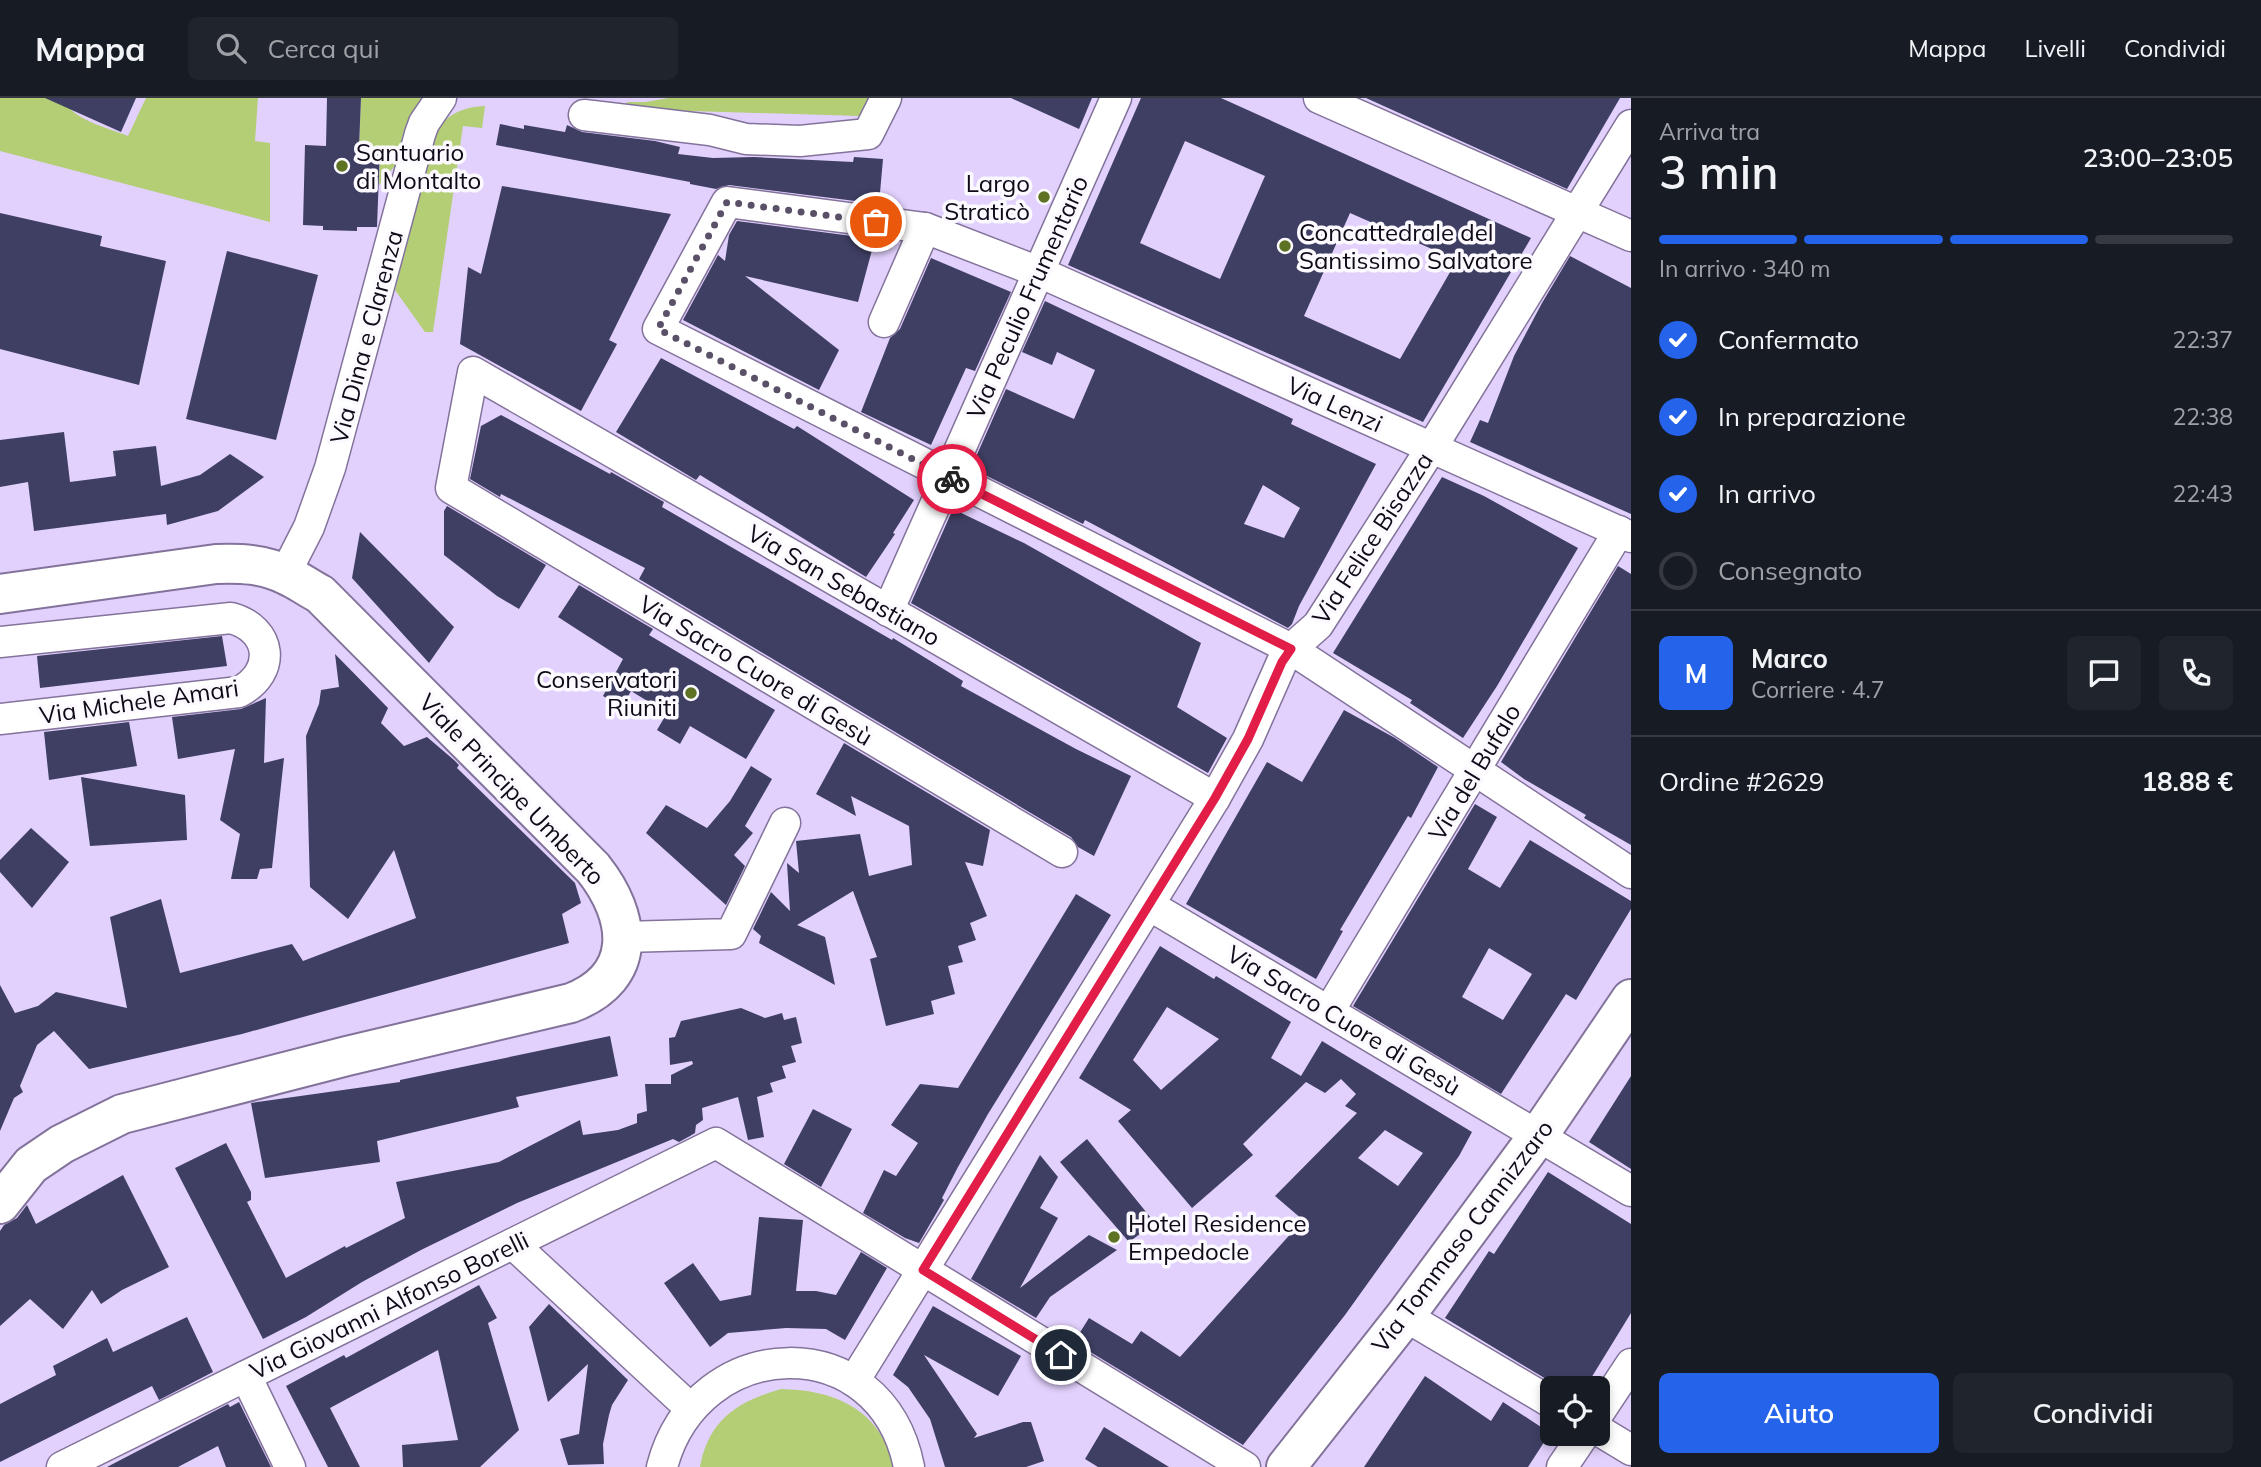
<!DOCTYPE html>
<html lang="it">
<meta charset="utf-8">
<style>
body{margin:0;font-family:Mulish,sans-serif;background:#20242c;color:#f1f3f6;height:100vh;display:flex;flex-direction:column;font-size:26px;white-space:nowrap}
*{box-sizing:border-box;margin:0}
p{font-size:23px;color:#9ea1a6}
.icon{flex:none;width:38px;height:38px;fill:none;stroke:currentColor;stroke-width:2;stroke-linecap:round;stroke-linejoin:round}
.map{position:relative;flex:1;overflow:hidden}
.side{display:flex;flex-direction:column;background:#171b24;width:630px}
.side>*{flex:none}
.buttons{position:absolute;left:1540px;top:1278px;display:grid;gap:14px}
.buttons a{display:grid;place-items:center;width:70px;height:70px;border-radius:10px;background:#171b24;box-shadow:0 4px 10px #0003;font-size:35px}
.pin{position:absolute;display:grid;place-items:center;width:60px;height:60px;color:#fff;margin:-30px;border:4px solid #fff;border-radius:50%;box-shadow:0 2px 7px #0007}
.courier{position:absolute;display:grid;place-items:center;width:70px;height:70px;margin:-35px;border:5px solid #e11d48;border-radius:50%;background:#fff;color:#222;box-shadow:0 2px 9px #0007}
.head em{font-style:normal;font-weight:600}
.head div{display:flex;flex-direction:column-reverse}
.head{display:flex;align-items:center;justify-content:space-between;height:119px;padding:0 28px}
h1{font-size:46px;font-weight:600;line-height:52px}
.bar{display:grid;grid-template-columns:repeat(4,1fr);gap:10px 7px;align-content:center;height:84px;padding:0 28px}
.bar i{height:9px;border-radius:5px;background:#363941}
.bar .on{background:#2563eb}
.bar p{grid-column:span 4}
.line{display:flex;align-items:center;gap:18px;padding:0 28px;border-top:2px solid #363941}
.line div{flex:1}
.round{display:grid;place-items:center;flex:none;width:74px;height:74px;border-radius:10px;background:#20242c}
ol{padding:0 28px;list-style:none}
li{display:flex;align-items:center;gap:21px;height:77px}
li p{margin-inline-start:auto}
li .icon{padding:7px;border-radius:50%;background:#2563eb;color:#fff;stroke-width:4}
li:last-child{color:#9ea1a6}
li i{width:38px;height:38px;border:4px solid #363941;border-radius:50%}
.cta{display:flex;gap:14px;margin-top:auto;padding:14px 28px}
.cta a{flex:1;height:80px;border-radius:10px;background:#2563eb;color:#fff;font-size:28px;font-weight:600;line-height:80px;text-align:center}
.cta a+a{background:#20242c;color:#f1f3f6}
header{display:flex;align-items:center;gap:42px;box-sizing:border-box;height:98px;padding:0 35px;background:#171b24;border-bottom:2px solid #363941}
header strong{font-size:33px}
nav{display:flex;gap:38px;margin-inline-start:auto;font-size:24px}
.search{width:490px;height:63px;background:#20242c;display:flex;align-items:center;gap:18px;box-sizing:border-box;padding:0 24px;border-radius:10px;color:#9ea1a6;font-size:26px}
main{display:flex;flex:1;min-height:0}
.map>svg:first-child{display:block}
.green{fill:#b3ce75}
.building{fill:#3f3f64;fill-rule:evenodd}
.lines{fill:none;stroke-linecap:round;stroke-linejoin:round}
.street-casing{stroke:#83739b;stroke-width:33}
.secondary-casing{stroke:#83739b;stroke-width:42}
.street{stroke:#fff;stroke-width:30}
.secondary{stroke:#fff;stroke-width:38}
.done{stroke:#5a5068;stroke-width:7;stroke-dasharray:0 12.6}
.route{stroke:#e11d48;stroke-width:9}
.poi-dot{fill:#5d7222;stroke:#fcfaff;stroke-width:2.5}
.labels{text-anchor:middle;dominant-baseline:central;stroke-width:7;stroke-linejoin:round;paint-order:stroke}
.poi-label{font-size:24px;fill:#100a18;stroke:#fcfaff;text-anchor:start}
.street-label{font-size:24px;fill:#100a18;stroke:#fcfaff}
</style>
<header>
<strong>Mappa</strong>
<div class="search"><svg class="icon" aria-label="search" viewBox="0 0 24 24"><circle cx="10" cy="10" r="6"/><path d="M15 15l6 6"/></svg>Cerca qui</div>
<nav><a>Mappa</a><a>Livelli</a><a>Condividi</a></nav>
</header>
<main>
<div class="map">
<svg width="1631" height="1369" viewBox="0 0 1631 1369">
<rect width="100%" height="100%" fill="#e2d1fd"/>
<g class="green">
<path d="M0 0H62C74 23 106 29 128 38L146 0H258L255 43 270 45V124L0 53Z"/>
<polygon points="361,0 421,0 403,58 379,87 380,50 359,49"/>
<polygon points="669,0 868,0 859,18 625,11 627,4 645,4"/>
<path d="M485 8 482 30 463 28 433 234H425L395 192 434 40C443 17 462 9 485 8Z"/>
<path d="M781 1291C834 1292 881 1311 893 1369H700C708 1322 738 1303 781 1291Z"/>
</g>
<g class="building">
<polygon points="45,0 136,0 121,34"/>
<polygon points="327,0 361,0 359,49 380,50 377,129 357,129 357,133 323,132 323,128 303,127 305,47 326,48"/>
<polygon points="1011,0 1092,0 1079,31"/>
<path d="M1141 0H1221L1531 140 1423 324 1068 167ZM1185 43 1265 78 1220 181 1140 145ZM1350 115 1457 162 1400 261 1304 218Z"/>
<polygon points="1366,0 1620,0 1567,91"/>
<polygon points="500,26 524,31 524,27 565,34 567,27 582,34 655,43 680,49 678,56 713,60 754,59 853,64 854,59 883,61 879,106 729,87 716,91 690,86 690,84 496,47"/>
<polygon points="502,88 671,116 609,242 617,246 581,313 460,246 468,169 481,176"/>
<polygon points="0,115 102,138 100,148 166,163 139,287 0,251"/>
<polygon points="737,123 875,141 858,204 745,178 839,252 819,292 683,222 718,157 725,163 729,137"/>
<polygon points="227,153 318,177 276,342 186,321"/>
<polygon points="1570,158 1631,190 1631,416 1470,344 1480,322 1488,325 1514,258 1542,205"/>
<polygon points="931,160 1011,194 975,273 966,270 931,347 861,314 890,240 900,231"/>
<path d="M1045 203 1293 321 1291 326 1376 366 1299 508 1292 526 1288 530 1085 422 1083 426 971 370 1006 291 1074 321 1095 272 1057 254 1052 267 1022 254ZM1263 387 1300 410 1284 440 1244 426Z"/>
<polygon points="661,260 794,331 797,328 914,402 893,435 895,436 866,479 700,377 696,382 616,334"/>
<polygon points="501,317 610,376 611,374 664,404 662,409 892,542 893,540 963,583 961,588 1076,651 1131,678 1094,758 1078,749 1071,739 639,481 645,470 501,396 500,399 470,381 481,328"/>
<polygon points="64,334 70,384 116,378 113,353 156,348 161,388 200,377 230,356 264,379 218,413 167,427 166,416 34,433 28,384 0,389 0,342"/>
<polygon points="1442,379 1484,398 1578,450 1497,588 1463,640 1410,605 1412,602 1333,555"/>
<polygon points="447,408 546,467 519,511 497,498 444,457 444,413"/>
<polygon points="953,411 1024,445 1201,545 1177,609 1227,640 1208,675 911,505"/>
<polygon points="360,434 454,529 429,565 352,480"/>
<polygon points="1618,468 1631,476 1631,747 1584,720 1586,717 1524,681 1501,664"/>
<polygon points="579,487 653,531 649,537 775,612 746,661 690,628 680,646 657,632 667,615 631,593 622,609 603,598 623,561 558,519"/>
<polygon points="222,538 227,568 40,590 37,558"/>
<polygon points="335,556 388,610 381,625 404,648 427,639 454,662 459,667 457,670 575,785 581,805 562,816 569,845 242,936 89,971 54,933 37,947 20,988 23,994 14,1000 0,1033 0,887 15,915 38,908 56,894 127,910 110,819 161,801 180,875 292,846 303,863 416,820 394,752 348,821 310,789 306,638 319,606 321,592 339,589"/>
<polygon points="266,600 264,665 284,660 272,770 260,771 257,781 231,781 240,736 220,722 235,651 178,661 172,619 241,611"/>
<polygon points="1344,612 1395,640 1438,669 1411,720 1408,718 1340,832 1343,833 1316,881 1186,806 1267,664 1302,684"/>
<polygon points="129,624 137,668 49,682 44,634"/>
<polygon points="844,645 990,732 983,768 965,764 987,818 970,825 976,842 958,848 963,864 948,868 955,896 931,903 934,916 886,928 870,861 877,859 853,793 797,827 825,839 835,887 759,845 761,838 753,831 771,794 790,813 787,765 799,775 796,743 860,736 869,778 912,767 909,728 851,698 856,718 816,696"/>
<polygon points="751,668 772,681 745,728 753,735 734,757 745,768 726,807 646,735 666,707 707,730 730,703"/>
<polygon points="81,679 185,697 187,742 90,748"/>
<path d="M1475 706 1497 719 1468 771 1500 790 1530 742 1631 803V811L1576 902 1566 896 1501 996 1353 908ZM1489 850 1532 876 1503 922 1462 899Z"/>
<polygon points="31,730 69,764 32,810 0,774 0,762"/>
<polygon points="1076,796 1111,817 988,1016 958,1069 942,1100 944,1102 919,1145 905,1140 863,1115 884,1072 896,1078 918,1045 891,1027 920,986 958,990"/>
<path d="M1160 848 1214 881 1216 878 1291 924 1271 960 1301 978 1322 943 1472 1034 1459 1058 1345 1217 1243 1347 1074 1244 1089 1220 1132 1246 1141 1233 1180 1259 1303 1122 1275 1098 1357 1015 1345 1008 1356 996 1341 981 1325 995 1306 984 1243 1046 1253 1057 1192 1110 1118 1023 1131 1012 1079 980ZM1167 909 1219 941 1161 992 1133 962ZM1385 1032 1423 1055 1398 1088 1358 1060Z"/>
<polygon points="741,910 765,920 782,915 784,922 796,919 802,945 791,948 796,964 782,968 786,980 770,985 773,994 757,999 764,1039 748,1042 738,999 702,1010 703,1022 696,1027 695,1035 690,1038 679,1044 673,1041 517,1105 421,1152 362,1184 306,1219 263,1241 175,1070 226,1045 251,1094 251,1102 247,1104 286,1180 345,1148 346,1150 405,1120 396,1084 499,1064 580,1022 583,1037 618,1032 637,1025 637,1016 647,1013 645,986 671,986 671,977 693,966 692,963 670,967 669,940 675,939 681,923"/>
<polygon points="610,938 618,978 516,999 519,1009 377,1043 380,1064 265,1080 251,1005 400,984 400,982"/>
<polygon points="1631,978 1631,1071 1589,1044"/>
<polygon points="813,1011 852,1031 821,1089 784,1066"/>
<polygon points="1087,1041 1155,1125 1129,1144 1060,1064"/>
<polygon points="1040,1057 1058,1079 1040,1110 1058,1120 1020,1190 1089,1137 1117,1152 1050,1199 1036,1220 971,1181"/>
<polygon points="1548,1074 1631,1126 1631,1215 1585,1290 1561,1290 1445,1220 1489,1153 1494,1156"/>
<polygon points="123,1077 169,1169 122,1192 101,1206 92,1192 63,1231 30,1201 0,1228 0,1133 4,1127 17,1120 27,1107 36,1126"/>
<polygon points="759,1119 803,1122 796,1193 816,1193 836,1197 861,1154 887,1170 845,1242 826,1231 786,1230 728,1235 710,1249 664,1185 693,1165 720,1203 751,1197"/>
<polygon points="479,1187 497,1220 488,1225 519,1332 480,1369 403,1369 402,1347 458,1342 438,1252 330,1310 360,1369 328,1369 286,1288 344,1257 346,1260"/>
<polygon points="549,1206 628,1282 612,1307 609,1317 603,1346 604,1366 568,1367 560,1341 579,1336 588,1266 548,1304 529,1229"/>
<polygon points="933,1208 1021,1258 998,1298 924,1257 977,1336 974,1340 1023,1324 1031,1324 1044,1363 1026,1369 945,1369 930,1321 908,1289 893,1277"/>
<polygon points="187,1219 213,1274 159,1302 152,1288 0,1364 0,1306 56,1277 53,1268 107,1240 113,1254"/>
<polygon points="1425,1278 1491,1323 1503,1304 1550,1335 1528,1369 1364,1369"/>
<polygon points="239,1304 271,1369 226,1369 218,1348 178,1369 107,1369 228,1306 230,1309"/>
<polygon points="1104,1329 1169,1369 1098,1369 1085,1361"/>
</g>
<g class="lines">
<g class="street-casing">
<g id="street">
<polyline points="1319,0 1631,138"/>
<polyline points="584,17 710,32 746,41 800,43 868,36 886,0"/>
<polyline points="884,224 925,130"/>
<polyline points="1631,439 1039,174 925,130 727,104 658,231 1291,551 1631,775"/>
<polyline points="285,476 309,429 330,370 420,36 424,25 441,0"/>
<polyline points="888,513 1116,0"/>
<path d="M0 544 231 520C272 531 277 574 239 594L0 621"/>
<polyline points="1062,754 451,390 473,274 1215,700"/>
<polyline points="1149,807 1631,1093"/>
<polyline points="624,839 731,836 785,725"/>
<polyline points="1329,913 1619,433"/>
<polyline points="513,1146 690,1310"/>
<polyline points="1405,1218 1552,1305"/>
<polyline points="246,1278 290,1369"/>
<polyline points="854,1283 1215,700 1248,641 1282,564 1291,551 1318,527 1432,349 1631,27"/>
<polyline points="1598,1316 1631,1266"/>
<polyline points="1598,1332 1631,1352"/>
<polyline points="62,1369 716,1045 1245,1369"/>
<path d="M662 1369C697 1234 881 1227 909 1369"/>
<polyline points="1562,1369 1585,1335"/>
</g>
</g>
<g class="secondary-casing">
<g id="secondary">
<path d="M0 496 216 466C241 465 264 466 286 477 298 482 308 490 320 496L593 770C632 819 639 879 571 905L347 958 122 1016 62 1046 31 1067 0 1106"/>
<polyline points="1286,1369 1405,1218 1538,1038 1631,901"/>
</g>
</g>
<use href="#street" class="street"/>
<use href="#secondary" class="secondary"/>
</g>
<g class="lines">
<polyline class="done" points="876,124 727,104 658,231 952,381"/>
<polyline class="route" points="952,381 1291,551 1282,564 1248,641 1215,700 923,1172 1061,1257"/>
</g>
<g class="poi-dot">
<circle cx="342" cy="68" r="7"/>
<circle cx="1044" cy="99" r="7"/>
<circle cx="1285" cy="148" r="7"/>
<circle cx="691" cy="595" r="7"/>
<circle cx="1114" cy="1139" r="7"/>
</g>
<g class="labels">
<g class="poi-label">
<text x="356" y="54">Santuario<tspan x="356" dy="28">di Montalto</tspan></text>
<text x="1030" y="85" text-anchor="end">Largo<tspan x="1030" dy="28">Straticò</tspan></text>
<text x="1299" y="134">Concattedrale del<tspan x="1299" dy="28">Santissimo Salvatore</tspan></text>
<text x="677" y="581" text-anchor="end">Conservatori<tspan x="677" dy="28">Riuniti</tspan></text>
<text x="1128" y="1125">Hotel Residence<tspan x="1128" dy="28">Empedocle</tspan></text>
</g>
<g class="street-label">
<text transform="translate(1027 199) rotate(-66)">Via Peculio Frumentario</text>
<text transform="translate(366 239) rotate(-75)">Via Dina e Clarenza</text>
<text transform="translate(1335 306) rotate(24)">Via Lenzi</text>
<text transform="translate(1372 440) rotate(-57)">Via Felice Bisazza</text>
<text transform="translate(844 487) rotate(30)">Via San Sebastiano</text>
<text transform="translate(756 572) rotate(31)">Via Sacro Cuore di Gesù</text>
<text transform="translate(139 603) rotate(-8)">Via Michele Amari</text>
<text transform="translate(1474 674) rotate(-59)">Via del Bufalo</text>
<text transform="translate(512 691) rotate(46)">Viale Principe Umberto</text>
<text transform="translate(1344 922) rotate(31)">Via Sacro Cuore di Gesù</text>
<text transform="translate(1462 1138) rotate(-53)">Via Tommaso Cannizzaro</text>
<text transform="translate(389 1207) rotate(-26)">Via Giovanni Alfonso Borelli</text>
</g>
</g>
</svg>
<div class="buttons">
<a><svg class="icon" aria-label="locate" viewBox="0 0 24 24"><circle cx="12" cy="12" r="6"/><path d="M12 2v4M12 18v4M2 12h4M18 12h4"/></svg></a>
</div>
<div class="pin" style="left:876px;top:124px;background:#ea580c"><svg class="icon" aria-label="bag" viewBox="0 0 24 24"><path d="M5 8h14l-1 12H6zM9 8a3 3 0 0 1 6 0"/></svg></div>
<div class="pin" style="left:1061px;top:1257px;background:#1f2937"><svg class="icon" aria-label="home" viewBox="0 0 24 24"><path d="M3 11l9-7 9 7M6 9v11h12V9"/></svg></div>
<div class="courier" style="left:952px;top:381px"><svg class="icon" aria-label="bike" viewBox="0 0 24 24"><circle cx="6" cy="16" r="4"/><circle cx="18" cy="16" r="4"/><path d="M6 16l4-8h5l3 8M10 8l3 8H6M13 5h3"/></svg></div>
</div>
<section class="side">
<div class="head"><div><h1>3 min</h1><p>Arriva tra</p></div><em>23:00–23:05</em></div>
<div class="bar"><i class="on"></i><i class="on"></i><i class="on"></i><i></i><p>In arrivo · 340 m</p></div>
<ol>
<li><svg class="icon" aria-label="check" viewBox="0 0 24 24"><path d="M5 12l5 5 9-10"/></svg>Confermato<p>22:37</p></li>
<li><svg class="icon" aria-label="check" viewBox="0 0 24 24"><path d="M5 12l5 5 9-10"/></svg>In preparazione<p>22:38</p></li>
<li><svg class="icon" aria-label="check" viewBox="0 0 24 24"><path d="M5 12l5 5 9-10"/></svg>In arrivo<p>22:43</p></li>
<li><i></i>Consegnato</li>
</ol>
<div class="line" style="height:126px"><b class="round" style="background:#2563eb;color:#fff">M</b><div><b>Marco</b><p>Corriere · 4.7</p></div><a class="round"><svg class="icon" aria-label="chat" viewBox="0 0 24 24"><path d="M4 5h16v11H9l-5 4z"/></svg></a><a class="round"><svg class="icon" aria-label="phone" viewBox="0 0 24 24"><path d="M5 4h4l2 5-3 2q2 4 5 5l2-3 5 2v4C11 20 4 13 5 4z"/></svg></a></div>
<div class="line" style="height:91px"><div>Ordine #2629</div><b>18.88 €</b></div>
<div class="cta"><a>Aiuto</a><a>Condividi</a></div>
</section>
</main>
